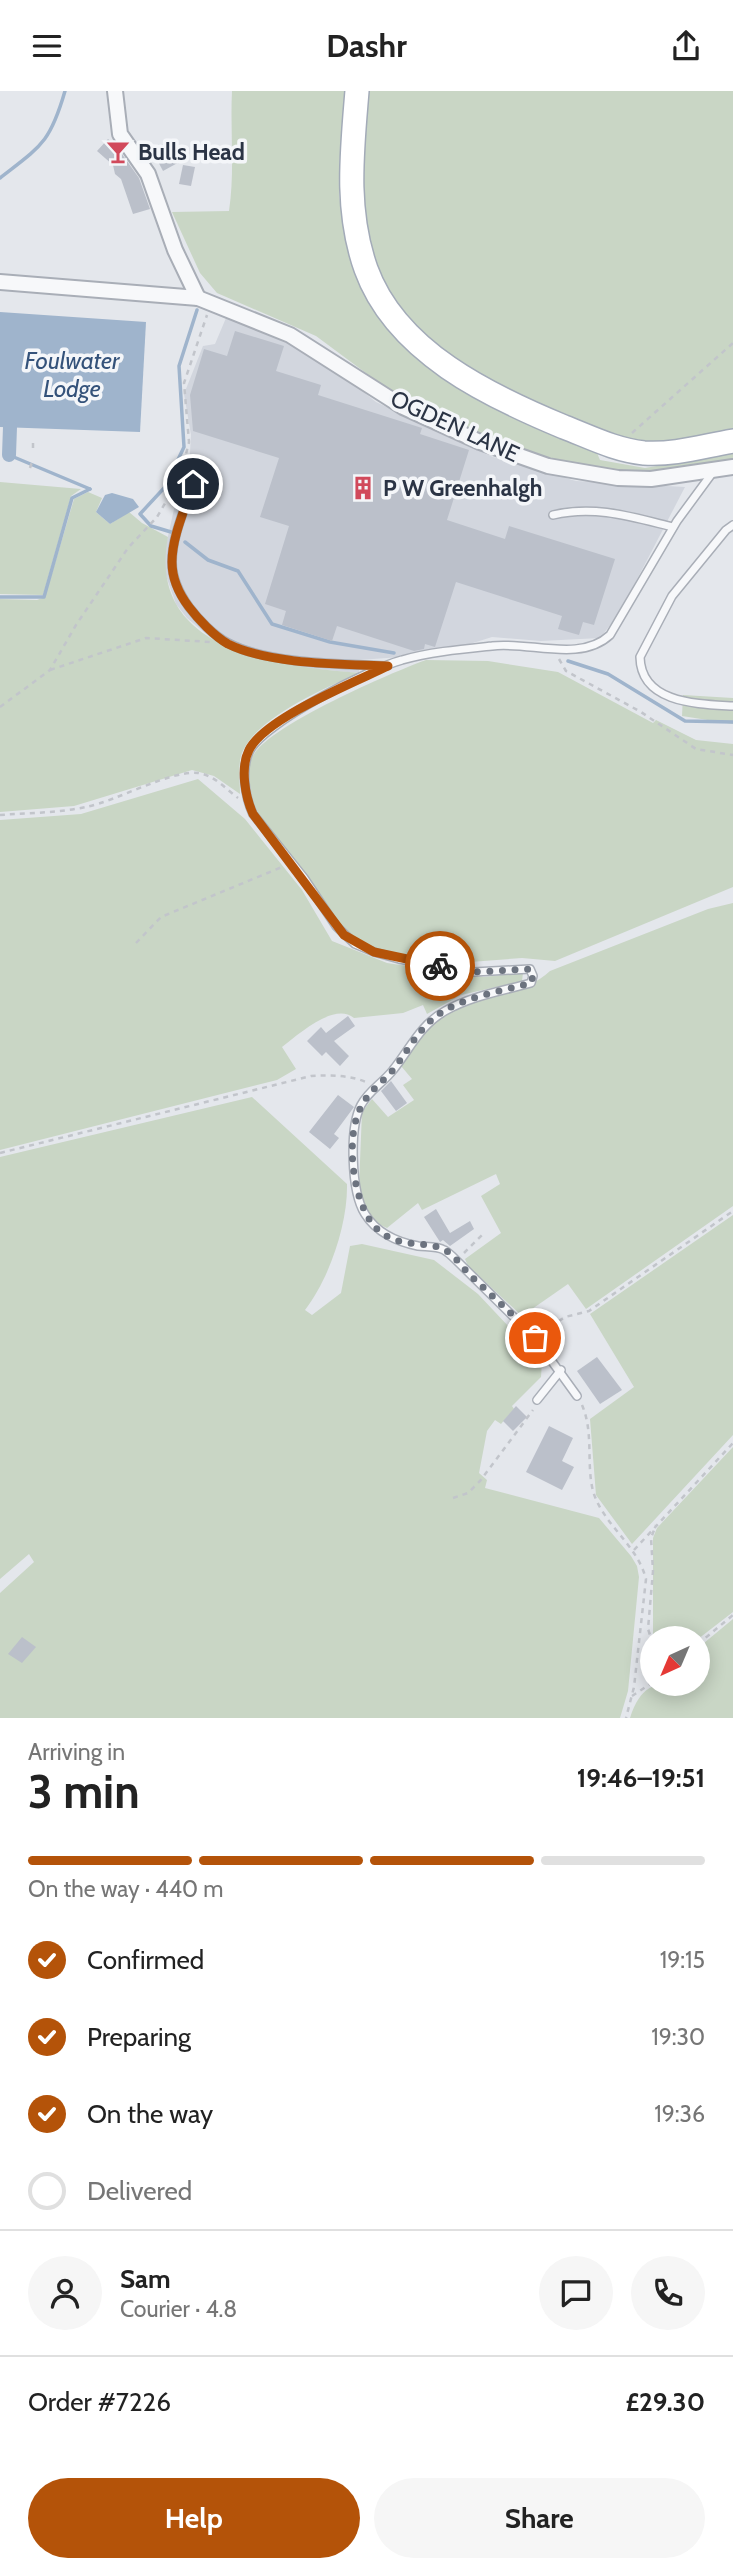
<!DOCTYPE html>
<meta charset="utf-8">
<style>
body{margin:0;font-family:Cabin,sans-serif;background:#f6f6f6;color:#222;height:100vh;display:flex;flex-direction:column;font-size:26px;white-space:nowrap}
*{box-sizing:border-box;margin:0}
p{font-size:23px;color:#767676}
.icon{flex:none;width:38px;height:38px;fill:none;stroke:currentColor;stroke-width:2;stroke-linecap:round;stroke-linejoin:round}
.map{position:relative;height:1627px;overflow:hidden}
.panel{display:flex;flex-direction:column;background:#fff;flex:1}
.panel>*{flex:none}
.needle{width:46px;rotate:224deg}
.buttons{position:absolute;left:640px;top:1535px;display:grid;gap:14px}
.buttons a{display:grid;place-items:center;width:70px;height:70px;border-radius:50%;background:#fff;box-shadow:0 4px 18px #0003;font-size:35px}
.pin{position:absolute;display:grid;place-items:center;width:60px;height:60px;color:#fff;margin:-30px;border:4px solid #fff;border-radius:50%;box-shadow:0 2px 7px #0007}
.courier{position:absolute;display:grid;place-items:center;width:70px;height:70px;margin:-35px;border:5px solid #b45309;border-radius:50%;background:#fff;color:#222;box-shadow:0 2px 9px #0007}
.overview em{font-style:normal;font-weight:700}
.overview div{display:flex;flex-direction:column-reverse}
.overview{display:flex;align-items:center;justify-content:space-between;height:119px;padding:0 28px}
h1{font-size:46px;font-weight:700;line-height:52px}
.bar{display:grid;grid-template-columns:repeat(4,1fr);gap:10px 7px;align-content:center;height:84px;padding:0 28px}
.bar i{height:9px;border-radius:5px;background:#e0e0e0}
.bar .active{background:#b45309}
.bar p{grid-column:span 4}
.line{display:flex;align-items:center;gap:18px;padding:0 28px;border-top:2px solid #e0e0e0}
.line div{flex:1}
.round{display:grid;place-items:center;flex:none;width:74px;height:74px;border-radius:37px;background:#f6f6f6}
ol{padding:0 28px;list-style:none}
li{display:flex;align-items:center;gap:21px;height:77px}
li p{margin-inline-start:auto}
li .icon{padding:7px;border-radius:50%;background:#b45309;color:#fff;stroke-width:4}
li:last-child{color:#767676}
li i{width:38px;height:38px;border:4px solid #e0e0e0;border-radius:50%}
.action{display:flex;gap:14px;margin-top:auto;padding:14px 28px}
.action a{flex:1;height:80px;border-radius:42px;background:#b45309;color:#fff;font-size:28px;font-weight:700;line-height:80px;text-align:center}
.action a+a{background:#f6f6f6;color:#222}
header{display:flex;justify-content:space-between;align-items:center;height:91px;padding:0 28px;background:#fff;font-size:32px;font-weight:700}
.map>svg:first-child{display:block}
.built{fill:#d2d6de}
.green{fill:#c9d6c5}
.water{fill:#9fb4cc}
.lines{fill:none;stroke-linecap:round;stroke-linejoin:round}
.stream{stroke:#9fb4cc;stroke-width:3.5}
.canal{stroke:#9fb4cc;stroke-width:14}
.building{fill:#bbc0ca}
.lane-casing{stroke:#a9aeb7;stroke-width:10}
.street-casing{stroke:#a9aeb7;stroke-width:18}
.primary-casing{stroke:#a3abb8;stroke-width:26}
.path{stroke:#c2c5cb;stroke-width:2.5;stroke-dasharray:5 5;stroke-linecap:butt}
.lane{stroke:#f7f8fa;stroke-width:7}
.street{stroke:#f7f8fa;stroke-width:14}
.primary{stroke:#fff;stroke-width:23}
.done{stroke:#6c737f;stroke-width:7;stroke-dasharray:0 12.6}
.route{stroke:#b45309;stroke-width:9}
.labels{text-anchor:middle;dominant-baseline:central;stroke-width:7;stroke-linejoin:round;paint-order:stroke}
.poi-label{font-size:23px;font-weight:bold;fill:#2b3445;stroke:#f4f6f9;text-anchor:start}
.street-label{font-size:23px;fill:#2b3445;stroke:#f4f6f9}
.water-label{font-size:24px;font-style:italic;fill:#34527a;stroke:#f4f6f9}
</style>
<header><svg class="icon" aria-label="menu" viewBox="0 0 24 24"><path d="M4 6h16M4 12h16M4 18h16"/></svg>Dashr<svg class="icon" aria-label="share" viewBox="0 0 24 24"><path d="M12 15V3M7 8l5-5 5 5M5 13v7h14v-7"/></svg></header>
<div class="map">
<svg width="733" height="1627" viewBox="0 0 733 1627">
<rect width="100%" height="100%" fill="#e4e7ec"/>
<polygon class="built" points="226,227 279,242 306,255 376,311 493,366 576,390 685,396 619,523 600,547 541,550 492,546 457,557 401,566 359,569 359,582 293,576 233,560 217,552 187,527 176,513 165,482 165,459 174,418 189,379 191,344 184,303 203,255 215,253"/>
<g class="green">
<path d="M232 0H346C344 33 336 80 340 111 344 142 353 181 368 208 410 287 519 330 597 362L600 369 645 377 733 362V369L667 382 606 381 523 363 414 314 378 291 316 245 217 202 200 182 172 121 229 120C235 80 230 40 232 0Z"/>
<polygon points="364,0 733,0 733,338 660,355 609,350 461,279 394,220 362,149"/>
<polygon points="0,391 81,398 71,405 43,504 0,503"/>
<path d="M88 401 102 407 96 421 110 433 129 421 142 432 168 446C146 561 278 575 359 582 326 597 253 627 241 665 238 676 240 692 240 703L214 685 192 679 74 715 0 721V508L37 509 45 506 74 408Z"/>
<path d="M426 569 488 570 558 581 653 632 656 629 696 649 733 653V796L555 870 522 867 457 872 381 860 355 848 338 833 254 716C251 700 245 678 254 663 273 633 390 582 426 569Z"/>
<polygon points="683,604 733,607 733,633 682,625"/>
<path d="M198 688 245 728 302 799 332 850 387 872 483 886 523 882 522 890 461 904 427 923 423 914 403 922 354 927C334 911 299 943 282 956L296 978 277 989 0 1059V729L81 723Z"/>
<path d="M733 812V1115L586 1218 568 1193 522 1225 468 1175 465 1168 501 1142 481 1105 500 1093 496 1083 422 1119 418 1112 387 1137 374 1131 361 1108 359 1095 362 1021 372 1008 388 1026 414 1009 403 994 412 988 401 975C413 957 423 936 442 925 476 904 520 908 550 880L708 818Z"/>
<path d="M252 1006 347 1093C348 1133 329 1188 305 1219L312 1224 341 1202 350 1155 362 1153 434 1169 478 1203 542 1271 541 1286 512 1315 514 1318 501 1333 495 1329 487 1340 479 1382 487 1389 485 1397 599 1427 631 1465 637 1475 639 1486 628 1600 620 1627H0V1502L34 1471 29 1463 0 1488V1066Z"/>
<polygon points="733,1124 733,1344 632,1453 596,1404 590,1328 634,1296 590,1223"/>
<polygon points="733,1356 733,1521 698,1548 653,1547 653,1550 653,1447 657,1437"/>
<path d="M733 1528V1627H630C643 1587 662 1592 698 1592V1557Z"/>
</g>
<g class="water">
<polygon points="0,221 146,231 140,341 0,336"/>
<polygon points="112,402 133,408 139,416 110,433 96,421 105,404"/>
</g>
<g class="lines">
<g class="stream">
<path d="M0 87C41 55 50 52 65 0"/>
<polyline points="9,364 90,398"/>
<polyline points="171,441 151,435 140,423 165,396 184,356 179,275 197,219"/>
<polyline points="185,451 208,469 238,480 272,533 330,551 394,562"/>
<polyline points="0,506 44,506 72,407 90,398"/>
<polyline points="568,570 608,583 685,630 733,631"/>
</g>
<polyline class="canal" points="9,364 10,336"/>
</g>
<g class="building">
<polygon points="108,48 117,56 139,87 150,118 133,123 121,88 115,83 113,74 97,60"/>
<polygon points="172,48 183,69 163,80 152,59"/>
<polygon points="183,74 195,76 191,95 179,93"/>
<polygon points="235,240 284,255 276,280 321,294 318,304 422,337 420,343 469,359 447,429 505,448 509,435 615,468 594,534 583,531 579,544 558,538 562,525 456,491 435,556 425,553 424,558 414,560 337,535 332,550 282,534 286,520 265,513 289,435 260,426 279,367 193,340 190,304 204,258 227,265"/>
<polygon points="348,925 355,935 334,950 349,965 340,975 326,961 322,965 307,950 321,936 326,942"/>
<polygon points="391,990 407,1012 396,1020 381,1000"/>
<polygon points="338,1004 354,1016 334,1043 339,1047 330,1058 309,1041"/>
<polygon points="436,1118 450,1142 470,1130 474,1138 450,1155 443,1149 440,1151 424,1126"/>
<polygon points="597,1266 622,1299 600,1313 577,1280"/>
<polygon points="516,1315 527,1326 513,1340 503,1330"/>
<polygon points="549,1335 573,1347 562,1370 574,1376 562,1399 526,1381"/>
<polygon points="22,1546 36,1556 22,1572 8,1563"/>
</g>
<g class="lines">
<g class="lane-casing">
<g id="lane">
<path d="M193 393C185 418 172 445 172 471 172 488 179 502 189 516 198 528 214 545 228 552 267 573 343 573 387 575"/>
<path d="M553 424C595 414 632 426 673 436"/>
<path d="M733 434 726 439 672 505 640 566C641 613 699 613 733 615"/>
<path d="M577 1305 535 1247 456 1169C453 1166 448 1161 444 1159 437 1155 426 1156 418 1155 397 1151 376 1141 365 1123 351 1101 349 1037 361 1014 369 999 383 992 393 979 410 958 420 934 445 920 471 905 502 900 531 892L533 885 530 878 474 881 399 868 374 861 355 853 336 835 304 787 253 723C245 706 241 679 249 661 261 633 371 577 402 569 430 561 463 558 492 555 529 550 580 572 610 544L677 430 713 381"/>
<polyline points="537,1309 561,1279"/>
</g>
</g>
<g class="street-casing">
<g id="street">
<polyline points="115,0 120,43 148,83 175,159 198,207"/>
<polyline points="0,191 198,207 290,244 403,316 480,351 548,375 618,387 651,388 733,376"/>
</g>
</g>
<g class="primary-casing">
<path id="primary" d="M357 0C352 61 345 119 366 178 396 261 489 305 564 336 590 346 615 359 644 362 675 364 703 355 733 350"/>
</g>
<g class="path">
<polyline points="632,342 733,252"/>
<polyline points="33,357 33,347"/>
<polyline points="30,377 32,371"/>
<polyline points="559,568 566,580 641,621 696,658 733,664"/>
<polyline points="50,579 146,547 210,551"/>
<polyline points="0,616 50,579 76,534 128,457 157,426 180,387 189,351 184,292 207,224"/>
<path d="M0 724C28 722 58 722 86 716 117 710 170 679 198 682 214 684 226 698 238 707"/>
<polyline points="136,852 161,826 282,776"/>
<path d="M0 1062 311 985C330 984 349 984 366 991"/>
<polyline points="464,1162 485,1141"/>
<polyline points="542,1241 565,1226 589,1220 733,1120"/>
<path d="M582 1314C594 1342 586 1372 593 1400 603 1434 637 1453 646 1488L634 1596 626 1627"/>
<polyline points="453,1407 468,1402 480,1390 533,1319"/>
<polyline points="634,1459 733,1352"/>
<polyline points="653,1553 648,1538 653,1480 651,1447 656,1434"/>
<polyline points="698,1553 733,1524"/>
<polyline points="632,1605 653,1591"/>
</g>
<use href="#lane" class="lane"/>
<use href="#street" class="street"/>
<use href="#primary" class="primary"/>
</g>
<g class="lines">
<path class="done" d="M440 875 474 881 530 878 533 885 531 892C502 900 471 905 445 919 420 934 410 957 393 979 383 991 370 999 362 1014 344 1044 352 1115 378 1139 401 1158 422 1149 443 1158 454 1163 462 1176 470 1184 492 1205 514 1224 535 1247"/>
<path class="route" d="M193 393C185 418 172 446 172 471 172 489 179 503 189 516 198 528 214 545 228 553 271 574 341 573 388 575 355 591 265 627 249 659 240 677 245 705 253 723L344 844 374 861 440 875"/>
</g>
<defs>
<g id="bar-bare" transform="scale(1.89)"><path d="M-6-5H6L.8 .8V4.5H3.5V6h-7V4.5H-.8V.8Z" fill="#d1495b" stroke="#f4f6f9" stroke-width="2.5" paint-order="stroke"/></g>
<g id="building-bare" transform="scale(1.89)"><path d="M-4-6H4V6H1V3H-1V6H-4ZM-2.5-4.3h1.7v1.8h-1.7ZM.8-4.3h1.7v1.8H.8ZM-2.5-1h1.7V.8h-1.7ZM.8-1h1.7V.8H.8Z" fill="#d1495b" stroke="#f4f6f9" stroke-width="2.5" paint-order="stroke"/></g>
</defs>
<g fill-rule="evenodd">
<use href="#bar-bare" x="118" y="61"/>
<use href="#building-bare" x="363" y="397"/>
</g>
<g class="labels">
<g class="poi-label">
<text x="138" y="61">Bulls Head</text>
<text x="383" y="397">P W Greenhalgh</text>
</g>
<g class="street-label">
<text transform="translate(455 335) rotate(25)">OGDEN LANE</text>
</g>
<g class="water-label">
<text x="72" y="269">Foulwater<tspan x="72" dy="28">Lodge</tspan></text>
</g>
</g>
</svg>
<div class="buttons">
<a><svg class="needle" viewBox="-14 -14 28 28"><path d="M0-13l5 13h-10z" fill="#e53935"/><path d="M0 13l5-13h-10z" fill="#767676"/></svg></a>
</div>
<div class="pin" style="left:535px;top:1247px;background:#ea580c"><svg class="icon" aria-label="bag" viewBox="0 0 24 24"><path d="M5 8h14l-1 12H6zM9 8a3 3 0 0 1 6 0"/></svg></div>
<div class="pin" style="left:193px;top:393px;background:#1f2937"><svg class="icon" aria-label="home" viewBox="0 0 24 24"><path d="M3 11l9-7 9 7M6 9v11h12V9"/></svg></div>
<div class="courier" style="left:440px;top:875px"><svg class="icon" aria-label="bike" viewBox="0 0 24 24"><circle cx="6" cy="16" r="4"/><circle cx="18" cy="16" r="4"/><path d="M6 16l4-8h5l3 8M10 8l3 8H6M13 5h3"/></svg></div>
</div>
<section class="panel">
<div class="overview"><div><h1>3 min</h1><p>Arriving in</p></div><em>19:46–19:51</em></div>
<div class="bar"><i class="active"></i><i class="active"></i><i class="active"></i><i></i><p>On the way · 440 m</p></div>
<ol>
<li><svg class="icon" aria-label="check" viewBox="0 0 24 24"><path d="M5 12l5 5 9-10"/></svg>Confirmed<p>19:15</p></li>
<li><svg class="icon" aria-label="check" viewBox="0 0 24 24"><path d="M5 12l5 5 9-10"/></svg>Preparing<p>19:30</p></li>
<li><svg class="icon" aria-label="check" viewBox="0 0 24 24"><path d="M5 12l5 5 9-10"/></svg>On the way<p>19:36</p></li>
<li><i></i>Delivered</li>
</ol>
<div class="line" style="height:126px"><a class="round"><svg class="icon" aria-label="person" viewBox="0 0 24 24"><circle cx="12" cy="8" r="4"/><path d="M4 21q1-7 8-7t8 7"/></svg></a><div><b>Sam</b><p>Courier · 4.8</p></div><a class="round"><svg class="icon" aria-label="chat" viewBox="0 0 24 24"><path d="M4 5h16v11H9l-5 4z"/></svg></a><a class="round"><svg class="icon" aria-label="phone" viewBox="0 0 24 24"><path d="M5 4h4l2 5-3 2q2 4 5 5l2-3 5 2v4C11 20 4 13 5 4z"/></svg></a></div>
<div class="line" style="height:91px"><div>Order #7226</div><b>£29.30</b></div>
<div class="action"><a>Help</a><a>Share</a></div>
</section>
